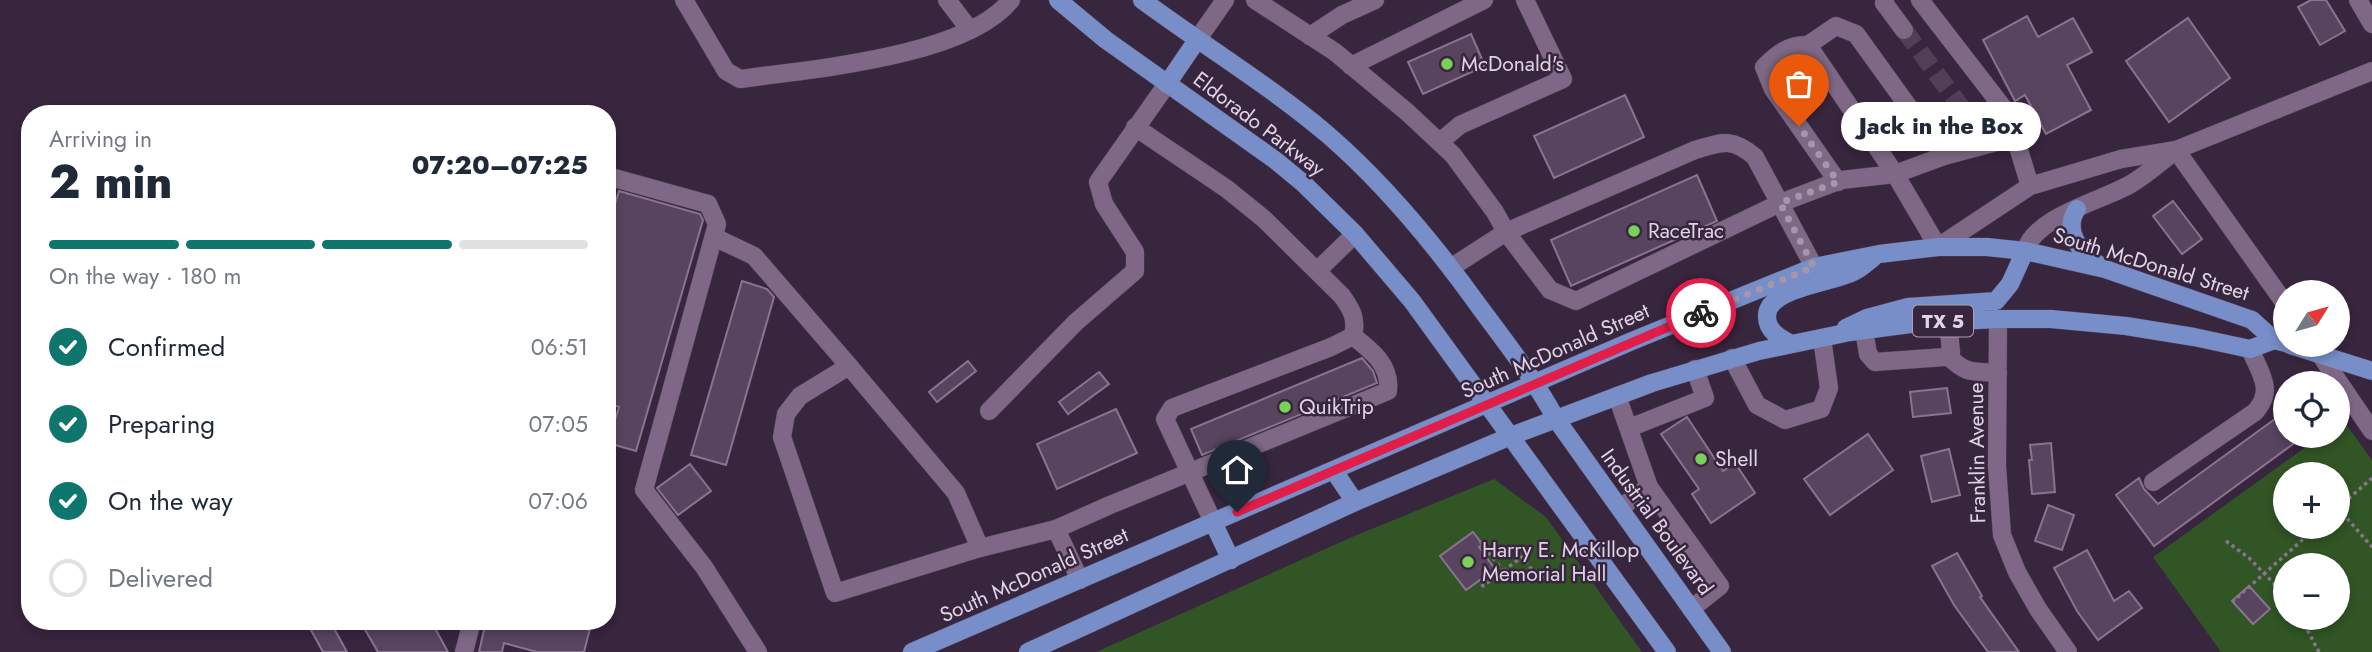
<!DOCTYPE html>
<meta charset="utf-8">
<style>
body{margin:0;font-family:Jost,sans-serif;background:#f6f6f7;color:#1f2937;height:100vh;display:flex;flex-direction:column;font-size:26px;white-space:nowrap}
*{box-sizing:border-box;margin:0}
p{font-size:23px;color:#747a83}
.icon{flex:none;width:38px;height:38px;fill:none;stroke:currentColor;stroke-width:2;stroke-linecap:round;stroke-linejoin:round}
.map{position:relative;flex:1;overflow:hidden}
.drawer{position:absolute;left:21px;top:105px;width:595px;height:525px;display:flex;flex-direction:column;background:#fff;border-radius:28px;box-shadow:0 4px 10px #0003}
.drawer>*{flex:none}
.needle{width:46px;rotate:53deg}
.tools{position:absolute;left:2273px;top:280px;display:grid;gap:14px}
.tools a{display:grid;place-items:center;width:77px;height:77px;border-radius:50%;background:#fff;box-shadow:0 4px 10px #0003;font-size:35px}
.pin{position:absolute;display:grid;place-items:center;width:60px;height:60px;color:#fff;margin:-72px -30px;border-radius:50% 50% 50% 0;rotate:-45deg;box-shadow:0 0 7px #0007}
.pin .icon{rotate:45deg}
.courier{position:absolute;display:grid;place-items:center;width:70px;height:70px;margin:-35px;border:5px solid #e11d48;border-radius:50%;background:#fff;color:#222;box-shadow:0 2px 9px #0007}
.bubble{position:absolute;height:49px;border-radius:24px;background:#fff;box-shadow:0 4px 10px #0003;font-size:23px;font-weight:800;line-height:49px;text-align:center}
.summary em{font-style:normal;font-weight:800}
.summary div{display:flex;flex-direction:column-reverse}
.summary{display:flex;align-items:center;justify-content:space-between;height:119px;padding:0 28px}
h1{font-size:46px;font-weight:800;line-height:52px}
.bar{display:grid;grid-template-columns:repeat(4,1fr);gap:10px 7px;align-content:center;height:84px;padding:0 28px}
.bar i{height:9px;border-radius:5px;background:#e0e1e3}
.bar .active{background:#0f766e}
.bar p{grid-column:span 4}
ol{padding:0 28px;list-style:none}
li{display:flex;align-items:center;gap:21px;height:77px}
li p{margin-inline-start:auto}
li .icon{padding:7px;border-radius:50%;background:#0f766e;color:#fff;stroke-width:4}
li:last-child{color:#747a83}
li i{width:38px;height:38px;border:4px solid #e0e1e3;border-radius:50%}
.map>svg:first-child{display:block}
.green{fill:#315524;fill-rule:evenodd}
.building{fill:#58445f;stroke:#8a7391;stroke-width:2}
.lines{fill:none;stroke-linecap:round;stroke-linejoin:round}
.minor-tunnel{stroke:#513f57;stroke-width:18;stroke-dasharray:18 9;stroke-linecap:butt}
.minor-casing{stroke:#514156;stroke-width:19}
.major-casing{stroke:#514156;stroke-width:19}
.path{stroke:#86768b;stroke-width:3.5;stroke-dasharray:3.5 3.5;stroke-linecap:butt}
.minor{stroke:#7e6885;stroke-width:18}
.major{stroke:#778ec8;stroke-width:18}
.done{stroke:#a597aa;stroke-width:7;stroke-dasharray:0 12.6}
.route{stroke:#e11d48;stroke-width:9}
.poi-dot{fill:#79d158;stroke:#38253e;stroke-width:2.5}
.labels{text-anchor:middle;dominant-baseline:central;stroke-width:5;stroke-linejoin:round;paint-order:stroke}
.shield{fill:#38253e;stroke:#aea0b2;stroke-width:2}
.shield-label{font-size:19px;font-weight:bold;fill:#e0d4e4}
.poi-label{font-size:21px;fill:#e0d4e4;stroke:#38253e;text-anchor:start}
.street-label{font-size:21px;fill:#e0d4e4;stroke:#38253e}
</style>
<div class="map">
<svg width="2372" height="652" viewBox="0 0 2372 652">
<rect width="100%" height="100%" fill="#38253e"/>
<g class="green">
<path d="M2343 420 2372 460V652H2221L2153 557 2321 436H2338V424ZM2286 474H2338V527H2286ZM2286 565H2338V618H2286Z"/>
<polygon points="1494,479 1546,517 1642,652 1096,652 1352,537"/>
</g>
<g class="building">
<polygon points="2311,0 2326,0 2345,31 2320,45 2298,7"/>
<polygon points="2027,16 2038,37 2073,18 2092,52 2067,65 2091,110 2046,134 2025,95 2015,101 1983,40"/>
<polygon points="2188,18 2230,78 2169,122 2126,61"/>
<polygon points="1471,34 1485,66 1423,94 1408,62"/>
<polygon points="1625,95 1644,137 1554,178 1534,136"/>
<polygon points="1697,175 1717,221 1571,286 1551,240"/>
<polygon points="619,191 700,214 703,220 636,451 608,443 619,407 607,403 607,231"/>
<polygon points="2173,201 2202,239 2182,254 2153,216"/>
<polygon points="742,281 767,289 774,297 726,465 691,455"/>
<polygon points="1362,358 1373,371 1377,383 1202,455 1191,429"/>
<polygon points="968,361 976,371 937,402 929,392"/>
<polygon points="1099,372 1109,384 1068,414 1059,402"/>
<polygon points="1947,388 1951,413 1913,417 1910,392"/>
<polygon points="1116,409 1137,453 1057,489 1037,444"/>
<polygon points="2286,411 2286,436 2304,436 2154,546 2116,495 2139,478 2144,489 2158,504"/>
<polygon points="1687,417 1723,471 1735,463 1755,493 1711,523 1692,494 1699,489 1661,434"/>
<polygon points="1868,434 1893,470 1830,515 1804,479"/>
<polygon points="2051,443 2055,492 2032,494 2029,460 2032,460 2030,445"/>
<polygon points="1949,449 1960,495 1932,502 1921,456"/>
<polygon points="690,464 711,491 678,515 657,488"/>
<polygon points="2048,505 2074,515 2062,550 2035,541"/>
<polygon points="1473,532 1483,545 1479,547 1495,569 1466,590 1440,556"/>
<polygon points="2087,550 2114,601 2129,591 2142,608 2098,640 2077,611 2054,568"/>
<polygon points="1957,553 1982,596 1980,597 2019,652 1988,652 1954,605 1932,566"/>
<polygon points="2249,586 2270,609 2253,624 2232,601"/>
<polygon points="306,621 330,621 347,652 323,652"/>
<polygon points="360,621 431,621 448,652 378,652"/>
<polygon points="486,621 592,621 584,652 537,652 504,643 502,652 479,652"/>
</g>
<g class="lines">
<polyline class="minor-tunnel" points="1904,30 1973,123"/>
<g class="minor-casing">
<g id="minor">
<path d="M684 0 726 71 740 79C810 69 966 57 1011 0"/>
<polyline points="947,0 970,30"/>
<path d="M1255 0 1335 52 1407 112 1453 155 1495 212 1506 232 1695 150C1722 142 1732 137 1755 157L1814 267"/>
<polyline points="1885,0 1884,3 1904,30"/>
<polyline points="1920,0 2008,114 2015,137"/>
<polyline points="2358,0 2372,24"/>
<polyline points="1310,36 1342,15 1375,0"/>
<polyline points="1197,40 1225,0"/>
<path d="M1808 45C1789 44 1777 54 1764 67L1773 89 1838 182"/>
<polyline points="1351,66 1484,0"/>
<polyline points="1973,123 1988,144"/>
<path d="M1135 127 1227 189 1264 219 1342 296C1352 310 1357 319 1353 336L1331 347 1172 408 1165 419 1213 522"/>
<polyline points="1440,142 1460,125 1563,79 1525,0"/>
<polyline points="2176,150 2286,305"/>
<polyline points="1944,156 1856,34 1836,26 1808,45 1895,174 1944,156 2015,137 2030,186"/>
<polyline points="607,176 708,204 717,224 644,490 704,567 758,652"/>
<polyline points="714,237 754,256 849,366 956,493 980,548"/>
<path d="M2025 251C2035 217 2100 201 2129 185 2145 176 2159 163 2174 152"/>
<polyline points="1452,267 1506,232 1550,290 1576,301 1780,203 1841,180 1895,174 1938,247 2030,186 2121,159 2176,150 2372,71"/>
<polyline points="1317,271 1355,234"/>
<polyline points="1998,319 1997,466 2002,535 2017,572 2038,609 2068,652"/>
<polyline points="1864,330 1868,354 1875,362 1945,357 1951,352 1948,320"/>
<polyline points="2315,347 2372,431"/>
<path d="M1948 356C1967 375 1973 371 1998 373"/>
<polyline points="1732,358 1757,405 1785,420 1821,409 1829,388 1822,338"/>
<polyline points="849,366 800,396 786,414 782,437 835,593 980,548 1056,529"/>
<polyline points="1617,396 1649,487 1720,586 1691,609"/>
<polyline points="989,411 1076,322 1135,271 1135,252 1104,204 1098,182 1167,84"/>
<polyline points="1629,428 1705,398 1695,369"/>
<path d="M2153 482 2255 412C2275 390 2260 373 2250 349"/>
<polyline points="1620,508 1649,487"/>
<path d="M1080 580 1056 529 1110 505 1388 391C1391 365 1371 350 1353 336"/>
<polyline points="464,652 472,621"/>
</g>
</g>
<g class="major-casing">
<g id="major">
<polyline points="1058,0 1106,40 1275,160 1303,183 1355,234 1412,301 1667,652"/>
<path d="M1142 0C1203 45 1269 85 1327 134 1386 185 1436 246 1481 309 1508 345 1534 379 1556 419L1722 652"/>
<polyline points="1167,84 1197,40"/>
<path d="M2077 209C2062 231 2081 253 2099 265"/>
<polyline points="1846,328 1867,318 1908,307 1996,301 2010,284 2025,251"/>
<path d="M1791 344C1780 338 1767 331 1767 317 1766 287 1835 283 1855 271 1862 268 1867 262 1873 258"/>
<polyline points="2290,345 2372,371"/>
<polyline points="1334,471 1355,502"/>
<polyline points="1213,522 1231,560"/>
<polyline points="912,652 1632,341 1814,267 1879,254 1938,247 1987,247 2025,251 2105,269 2252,320 2274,340 2286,343"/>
<polyline points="1028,652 1355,502 1511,436 1652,383 1759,351 1850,332 1918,323 1998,319 2051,319 2126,326 2194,337 2250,349 2274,340"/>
</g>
</g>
<g class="path">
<polyline points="2338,508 2372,547"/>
<polyline points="2338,508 2372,478"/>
<polyline points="1480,541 1503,571"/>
<polyline points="2226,541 2249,558 2286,596"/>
<polyline points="1482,584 1483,586 1522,557 1540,580 1548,574 1547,572"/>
<polyline points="2232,602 2317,527"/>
<polyline points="2301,618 2319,652"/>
</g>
<use href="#minor" class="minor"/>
<use href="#major" class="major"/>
</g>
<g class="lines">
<polyline class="done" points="1701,313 1814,267 1780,203 1838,182 1799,126"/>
<polyline class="route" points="1237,512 1701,313"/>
</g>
<g class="poi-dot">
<circle cx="1447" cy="64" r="7"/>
<circle cx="1634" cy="231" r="7"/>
<circle cx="1285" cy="407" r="7"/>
<circle cx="1701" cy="459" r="7"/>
<circle cx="1468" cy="562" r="7"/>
</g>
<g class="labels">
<rect class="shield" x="1913" y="305.5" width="60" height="31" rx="5"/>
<g class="shield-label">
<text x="1943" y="321">TX 5</text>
</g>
<g class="poi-label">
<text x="1461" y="64">McDonald's</text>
<text x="1648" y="231">RaceTrac</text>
<text x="1299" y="407">QuikTrip</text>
<text x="1715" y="459">Shell</text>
<text x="1482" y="550">Harry E. McKillop<tspan x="1482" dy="24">Memorial Hall</tspan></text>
</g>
<g class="street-label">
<text transform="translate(1259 124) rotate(37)">Eldorado Parkway</text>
<text transform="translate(2151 264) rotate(17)">South McDonald Street</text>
<text transform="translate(1555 351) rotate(-24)">South McDonald Street</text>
<text transform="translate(1977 453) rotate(-91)">Franklin Avenue</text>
<text transform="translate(1657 522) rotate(54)">Industrial Boulevard</text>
<text transform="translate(1034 575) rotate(-24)">South McDonald Street</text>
</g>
</g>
</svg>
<div class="tools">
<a><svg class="needle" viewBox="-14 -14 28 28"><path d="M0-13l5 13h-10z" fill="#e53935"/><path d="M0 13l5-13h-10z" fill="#747a83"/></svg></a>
<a><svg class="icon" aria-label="locate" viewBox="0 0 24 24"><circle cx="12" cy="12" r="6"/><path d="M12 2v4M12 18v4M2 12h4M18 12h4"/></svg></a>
<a>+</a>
<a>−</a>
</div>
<div class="pin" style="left:1799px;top:126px;background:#ea580c"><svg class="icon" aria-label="bag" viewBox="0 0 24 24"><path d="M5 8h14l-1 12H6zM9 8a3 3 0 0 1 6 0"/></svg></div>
<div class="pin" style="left:1237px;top:512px;background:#1f2937"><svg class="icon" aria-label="home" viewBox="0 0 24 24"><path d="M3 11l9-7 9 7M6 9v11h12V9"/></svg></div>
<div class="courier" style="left:1701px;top:313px"><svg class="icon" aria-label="bike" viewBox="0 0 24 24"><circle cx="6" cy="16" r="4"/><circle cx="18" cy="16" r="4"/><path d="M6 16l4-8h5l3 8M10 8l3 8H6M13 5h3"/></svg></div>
<div class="bubble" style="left:1841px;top:102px;width:200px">Jack in the Box</div>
<section class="drawer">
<div class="summary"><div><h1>2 min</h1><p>Arriving in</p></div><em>07:20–07:25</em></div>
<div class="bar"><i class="active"></i><i class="active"></i><i class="active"></i><i></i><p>On the way · 180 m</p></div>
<ol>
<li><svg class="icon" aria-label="check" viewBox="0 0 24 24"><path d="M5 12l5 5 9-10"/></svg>Confirmed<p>06:51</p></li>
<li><svg class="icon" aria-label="check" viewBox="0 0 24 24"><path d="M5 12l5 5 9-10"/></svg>Preparing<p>07:05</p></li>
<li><svg class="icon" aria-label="check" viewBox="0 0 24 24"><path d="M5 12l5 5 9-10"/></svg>On the way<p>07:06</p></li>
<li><i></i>Delivered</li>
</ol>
</section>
</div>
